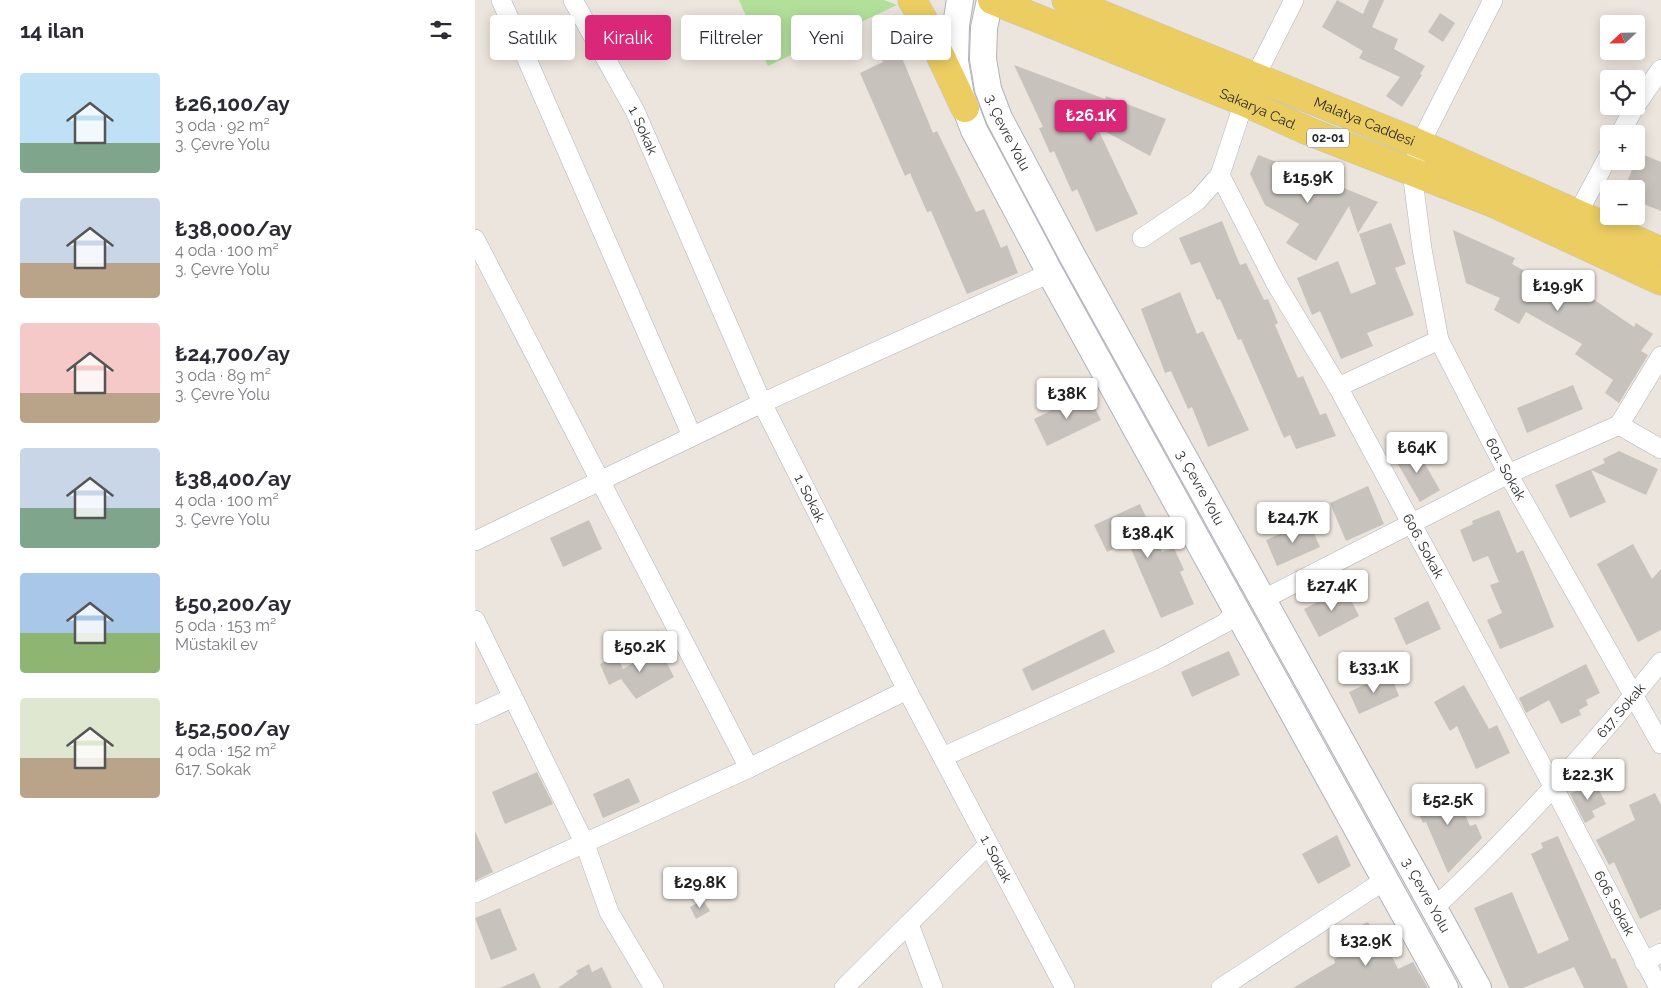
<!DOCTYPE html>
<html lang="tr">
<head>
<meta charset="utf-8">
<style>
	:root { --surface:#fff; --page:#f7f7f7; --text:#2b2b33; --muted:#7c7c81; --accent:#db2777 }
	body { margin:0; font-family:Raleway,sans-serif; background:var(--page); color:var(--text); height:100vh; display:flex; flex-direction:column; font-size:19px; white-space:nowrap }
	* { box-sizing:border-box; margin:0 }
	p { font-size:16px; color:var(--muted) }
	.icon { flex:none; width:28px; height:28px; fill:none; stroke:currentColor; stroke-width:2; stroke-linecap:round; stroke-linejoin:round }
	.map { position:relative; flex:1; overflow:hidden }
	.panel { display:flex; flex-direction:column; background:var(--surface); width:475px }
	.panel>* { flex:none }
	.top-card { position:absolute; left:15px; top:15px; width:475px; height:45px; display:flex; gap:10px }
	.needle { width:32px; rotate:248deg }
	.buttons { position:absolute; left:1125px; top:15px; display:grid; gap:10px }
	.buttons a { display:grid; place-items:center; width:45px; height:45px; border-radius:5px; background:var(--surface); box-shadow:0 2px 12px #0003; font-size:25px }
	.price { position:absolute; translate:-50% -42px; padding:0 11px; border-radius:5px; background:#fff; color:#222; font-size:16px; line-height:32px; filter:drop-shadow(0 1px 2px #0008) }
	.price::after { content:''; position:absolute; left:50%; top:30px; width:15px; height:11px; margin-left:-8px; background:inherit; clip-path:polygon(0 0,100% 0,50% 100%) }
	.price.selected { background:var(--accent); color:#fff }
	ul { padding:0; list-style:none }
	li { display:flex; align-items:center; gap:15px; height:125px; padding:0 20px }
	li span { display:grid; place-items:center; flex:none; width:140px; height:100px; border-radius:5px; color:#555 }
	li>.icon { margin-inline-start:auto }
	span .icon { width:60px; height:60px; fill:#fffc; stroke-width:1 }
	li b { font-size:21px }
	h2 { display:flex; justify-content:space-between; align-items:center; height:60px; padding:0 20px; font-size:21px }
	.chip { padding:0 18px; border-radius:5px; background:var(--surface); box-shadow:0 2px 12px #0003; font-size:18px; line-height:45px }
	.chip.selected { background:var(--accent); color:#fff }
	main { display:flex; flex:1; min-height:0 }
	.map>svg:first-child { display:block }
	.green { fill:#b2e09b }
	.building { fill:#c7c2bc }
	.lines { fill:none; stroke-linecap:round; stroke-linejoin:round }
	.minor-casing { stroke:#b0b3bd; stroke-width:20 }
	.secondary-casing { stroke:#b0b3bd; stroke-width:28 }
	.primary-casing { stroke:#c3c3c3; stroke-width:29 }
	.minor { stroke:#fff; stroke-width:19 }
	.secondary { stroke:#fff; stroke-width:26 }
	.primary { stroke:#ebcd62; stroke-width:28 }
	.labels { text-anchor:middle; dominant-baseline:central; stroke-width:4; stroke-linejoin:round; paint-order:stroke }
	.shield { fill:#fff; stroke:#6a6a6a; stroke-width:1 }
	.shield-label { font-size:12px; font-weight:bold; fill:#2a2a2a }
	.street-label { font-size:14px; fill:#2a2a2a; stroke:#fff }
</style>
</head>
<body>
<main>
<section class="panel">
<h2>14 ilan<svg class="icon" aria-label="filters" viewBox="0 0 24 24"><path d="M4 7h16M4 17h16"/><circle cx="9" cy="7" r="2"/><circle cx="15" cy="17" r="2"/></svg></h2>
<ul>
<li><span style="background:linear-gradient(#bfe0f5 70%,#7fa58c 0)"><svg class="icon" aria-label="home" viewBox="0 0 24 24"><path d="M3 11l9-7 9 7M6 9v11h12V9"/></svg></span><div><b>₺26,100/ay</b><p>3 oda · 92 m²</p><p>3. Çevre Yolu</p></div></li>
<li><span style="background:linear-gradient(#c9d6e8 65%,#b9a48a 0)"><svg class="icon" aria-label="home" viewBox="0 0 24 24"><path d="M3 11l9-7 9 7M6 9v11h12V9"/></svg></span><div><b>₺38,000/ay</b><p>4 oda · 100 m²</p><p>3. Çevre Yolu</p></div></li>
<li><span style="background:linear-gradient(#f6c9c9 70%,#b9a48a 0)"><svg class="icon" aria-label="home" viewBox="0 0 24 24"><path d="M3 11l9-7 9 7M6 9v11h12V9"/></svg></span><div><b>₺24,700/ay</b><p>3 oda · 89 m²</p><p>3. Çevre Yolu</p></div></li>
<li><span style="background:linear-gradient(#c9d6e8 60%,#7fa58c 0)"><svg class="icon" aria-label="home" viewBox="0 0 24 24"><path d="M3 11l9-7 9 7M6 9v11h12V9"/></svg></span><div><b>₺38,400/ay</b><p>4 oda · 100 m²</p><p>3. Çevre Yolu</p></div></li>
<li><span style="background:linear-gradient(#a9c7e8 60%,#8fb573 0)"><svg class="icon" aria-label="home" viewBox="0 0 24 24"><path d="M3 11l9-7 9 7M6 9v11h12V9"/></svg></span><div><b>₺50,200/ay</b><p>5 oda · 153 m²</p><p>Müstakil ev</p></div></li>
<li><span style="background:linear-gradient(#dfe7d0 60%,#b9a48a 0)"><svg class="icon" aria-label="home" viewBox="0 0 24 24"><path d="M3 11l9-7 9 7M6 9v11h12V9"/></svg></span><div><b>₺52,500/ay</b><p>4 oda · 152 m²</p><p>617. Sokak</p></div></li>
</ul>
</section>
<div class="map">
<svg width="1186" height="988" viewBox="0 0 1186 988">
	<rect width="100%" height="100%" fill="#ece5dd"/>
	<path class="green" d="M264 0H409L422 5 293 66Z"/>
	<g class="building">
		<path d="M862 0 888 14 894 0H909L897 27 923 39 919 49 950 66 945 74 947 75 927 107 911 96 925 77 884 58 888 51 847 27Z"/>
		<path d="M965 13 980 23 968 42 953 32Z"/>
		<path d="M420 41 458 133 462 131 501 212 509 209 526 248 532 245 543 273 492 294 456 211 452 212 435 173 430 176 385 73 408 62 402 50Z"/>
		<path d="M539 65 630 99 631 96 691 119 675 156 622 127 663 214 621 232 602 189 597 192 579 151 575 153 564 128 568 127Z"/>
		<path d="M1164 153 1186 162V211L1161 201V189H1149Z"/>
		<path d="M783 155 854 182 903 202 883 233 874 206 841 261 811 243 824 224 790 205 775 174Z"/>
		<path d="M747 221 765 265 771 263 789 300 793 299 803 323 800 325 823 378 828 376 845 415 851 413 861 436 821 449 815 435 809 438 766 339 763 340 745 299 742 300 725 262 716 265 704 238Z"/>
		<path d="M916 223 931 264 920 268 939 315 892 333 898 346 866 359 845 311 837 315 822 278 863 261 876 294 901 284 884 234Z"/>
		<path d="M978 230 1040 258 1037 264 1070 282 1075 275 1114 299 1115 297 1159 327 1161 323 1178 334 1166 351 1173 355 1144 403 1130 393 1138 380 1100 354 1107 344 1051 312 1044 324 1019 310 1025 298 991 283Z"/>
		<path d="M705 292 722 334 728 331 774 430 733 447 717 407 713 409 696 371 690 373 666 309Z"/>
		<path d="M1098 385 1108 409 1052 433 1042 408Z"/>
		<path d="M612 393 626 420 572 446 559 419Z"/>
		<path d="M940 447 965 490 945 502 920 459Z"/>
		<path d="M1144 451 1183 469 1171 495 1116 470 1131 502 1095 518 1080 485 1130 463 1128 459Z"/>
		<path d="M893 486 909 524 871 541 855 503Z"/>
		<path d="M665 504 687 552 699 548 709 570 705 572 719 604 686 618 653 542 632 552 619 525Z"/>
		<path d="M1024 510 1042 553 1048 550 1079 627 1025 649 1012 620 1027 613 1015 585 1024 582 1013 556 998 562 985 530 998 524 997 521Z"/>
		<path d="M114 520 127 549 88 567 75 538Z"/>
		<path d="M834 522 845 547 802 566 791 540Z"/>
		<path d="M1158 544 1177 579 1186 569V630L1163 642 1122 564Z"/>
		<path d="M870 588 884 616 844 637 829 609Z"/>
		<path d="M953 601 966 629 931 645 919 618Z"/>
		<path d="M629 629 640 652 557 691 547 669Z"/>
		<path d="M184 647 199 677 161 699 146 679 134 685 125 664 142 656 148 669Z"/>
		<path d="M754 651 765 675 717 697 706 672Z"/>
		<path d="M1111 664 1125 693 1111 700 1113 705 1104 710 1106 715 1086 724 1074 700 1051 713 1044 698Z"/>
		<path d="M915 673 924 696 884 714 874 692Z"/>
		<path d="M989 685 1014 729 1022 725 1035 753 1001 769 982 726 975 731 959 702Z"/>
		<path d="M62 772 78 804 30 824 17 792Z"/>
		<path d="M154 778 165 802 128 818 118 794Z"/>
		<path d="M1120 782 1131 804 1117 811 1120 817 1110 823 1095 794Z"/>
		<path d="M977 785 995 826 1001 824 1007 838 973 873 951 822 948 823 938 802Z"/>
		<path d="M1180 793 1186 805V909L1165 919 1139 862 1134 865 1121 840 1160 820 1154 805Z"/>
		<path d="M0 831 18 872 0 881Z"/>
		<path d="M862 835 876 866 843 884 827 854Z"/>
		<path d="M1083 836 1137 959 1140 958 1153 988H1109L1099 967 1048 988H1034L999 908 1037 892 1063 954 1094 940 1056 854 1068 848 1066 843Z"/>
		<path d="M228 900 235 911 221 919 215 907Z"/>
		<path d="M25 908 42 950 16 960 0 918Z"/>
		<path d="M893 922 900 936 906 934 923 969 938 962 953 988H818L860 963 859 959 881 950 872 932Z"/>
		<path d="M114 964 117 972 127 967 137 988H83L103 974 101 971Z"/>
		<path d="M59 973 66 988H25Z"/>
	</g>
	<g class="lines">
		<g class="minor-casing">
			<g id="minor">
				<path d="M26 0 217 436"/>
				<path id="s1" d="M98 0 160 111 287 403 432 690 590 988"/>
				<path id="s2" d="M1018 0 945 144 937 172 947 249 964 340 1033 474 1186 744"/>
				<path d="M780 77 819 0"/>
				<path id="s3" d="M769 102 745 175 800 282 863 387 1079 788 1184 988"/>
				<path d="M1161 105 1186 69"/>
				<path d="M1145 134 1160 106"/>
				<path d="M1103 213 1134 155"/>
				<path d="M667 238 722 201 745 175"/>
				<path d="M0 239 274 768"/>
				<path d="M863 387 964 340"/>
				<path d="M1144 425 1186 449"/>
				<path d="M0 541 287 403 575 273"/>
				<path d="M787 600 1033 474 1144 425 1186 356"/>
				<path d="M0 620 110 844 134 912 179 988"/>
				<path d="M0 715 37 698"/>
				<path d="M468 757 685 658 750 623 762 611"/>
				<path d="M0 893 274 768 432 690"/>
				<path id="s4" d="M959 908C1041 832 1115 749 1186 662"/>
				<path d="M434 924 458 988"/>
				<path d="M1169 962 1186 953"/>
				<path d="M369 988 513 845"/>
				<path d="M746 988 910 880"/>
			</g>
		</g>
		<g class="secondary-casing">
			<g id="secondary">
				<path d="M485 0 481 25 480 61 486 96 499 130 575 273 970 988"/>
				<path id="s5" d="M515 0 509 28 508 59 513 89 524 118 599 259 1003 988"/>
			</g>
		</g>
		<g class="primary-casing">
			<g id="primary">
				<path d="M437 0 448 19 490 108"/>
				<path id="s6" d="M517 0 769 102 833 131 1020 204 1186 281"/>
				<path id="s7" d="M591 0 945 144 1186 251"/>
			</g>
		</g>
		<use href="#minor" class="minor"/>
		<use href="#secondary" class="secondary"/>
		<use href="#primary" class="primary"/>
	</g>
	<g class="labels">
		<rect class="shield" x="832" y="128.5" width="42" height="19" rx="4"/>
		<g class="shield-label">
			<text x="853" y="138">02-01</text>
		</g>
		<g class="street-label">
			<text stroke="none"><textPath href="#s6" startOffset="288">Sakarya Cad.</textPath></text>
			<text stroke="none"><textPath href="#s7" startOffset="322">Malatya Caddesi</textPath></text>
			<text stroke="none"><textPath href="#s1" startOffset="148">1. Sokak</textPath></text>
			<text stroke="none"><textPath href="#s5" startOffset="138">3. Çevre Yolu</textPath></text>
			<text stroke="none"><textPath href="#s2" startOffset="506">601. Sokak</textPath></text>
			<text stroke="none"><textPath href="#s5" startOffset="542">3. Çevre Yolu</textPath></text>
			<text stroke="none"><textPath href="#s1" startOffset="552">1. Sokak</textPath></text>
			<text stroke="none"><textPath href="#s3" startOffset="500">606. Sokak</textPath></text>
			<text stroke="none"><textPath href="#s4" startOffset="272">617. Sokak</textPath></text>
			<text stroke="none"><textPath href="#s1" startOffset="958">1. Sokak</textPath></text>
			<text stroke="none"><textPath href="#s5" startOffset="1008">3. Çevre Yolu</textPath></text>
			<text stroke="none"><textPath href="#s3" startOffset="905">606. Sokak</textPath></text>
		</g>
	</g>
</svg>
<div class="buttons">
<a><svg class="needle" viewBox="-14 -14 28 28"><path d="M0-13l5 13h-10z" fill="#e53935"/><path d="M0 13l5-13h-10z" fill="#7c7c81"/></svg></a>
<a><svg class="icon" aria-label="locate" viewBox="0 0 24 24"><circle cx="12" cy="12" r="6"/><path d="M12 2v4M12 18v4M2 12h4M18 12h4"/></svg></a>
<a>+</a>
<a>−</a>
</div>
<b class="price selected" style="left:616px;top:142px">₺26.1K</b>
<b class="price" style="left:833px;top:204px">₺15.9K</b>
<b class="price" style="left:1083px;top:312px">₺19.9K</b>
<b class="price" style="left:592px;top:420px">₺38K</b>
<b class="price" style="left:942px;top:474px">₺64K</b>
<b class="price" style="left:818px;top:544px">₺24.7K</b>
<b class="price" style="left:673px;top:559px">₺38.4K</b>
<b class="price" style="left:857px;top:612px">₺27.4K</b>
<b class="price" style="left:165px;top:673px">₺50.2K</b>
<b class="price" style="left:899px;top:694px">₺33.1K</b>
<b class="price" style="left:1113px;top:801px">₺22.3K</b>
<b class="price" style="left:973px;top:826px">₺52.5K</b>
<b class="price" style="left:225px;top:909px">₺29.8K</b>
<b class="price" style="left:891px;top:967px">₺32.9K</b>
<div class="top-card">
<a class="chip">Satılık</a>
<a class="chip selected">Kiralık</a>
<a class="chip">Filtreler</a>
<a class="chip">Yeni</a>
<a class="chip">Daire</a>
</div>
</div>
</main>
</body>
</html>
